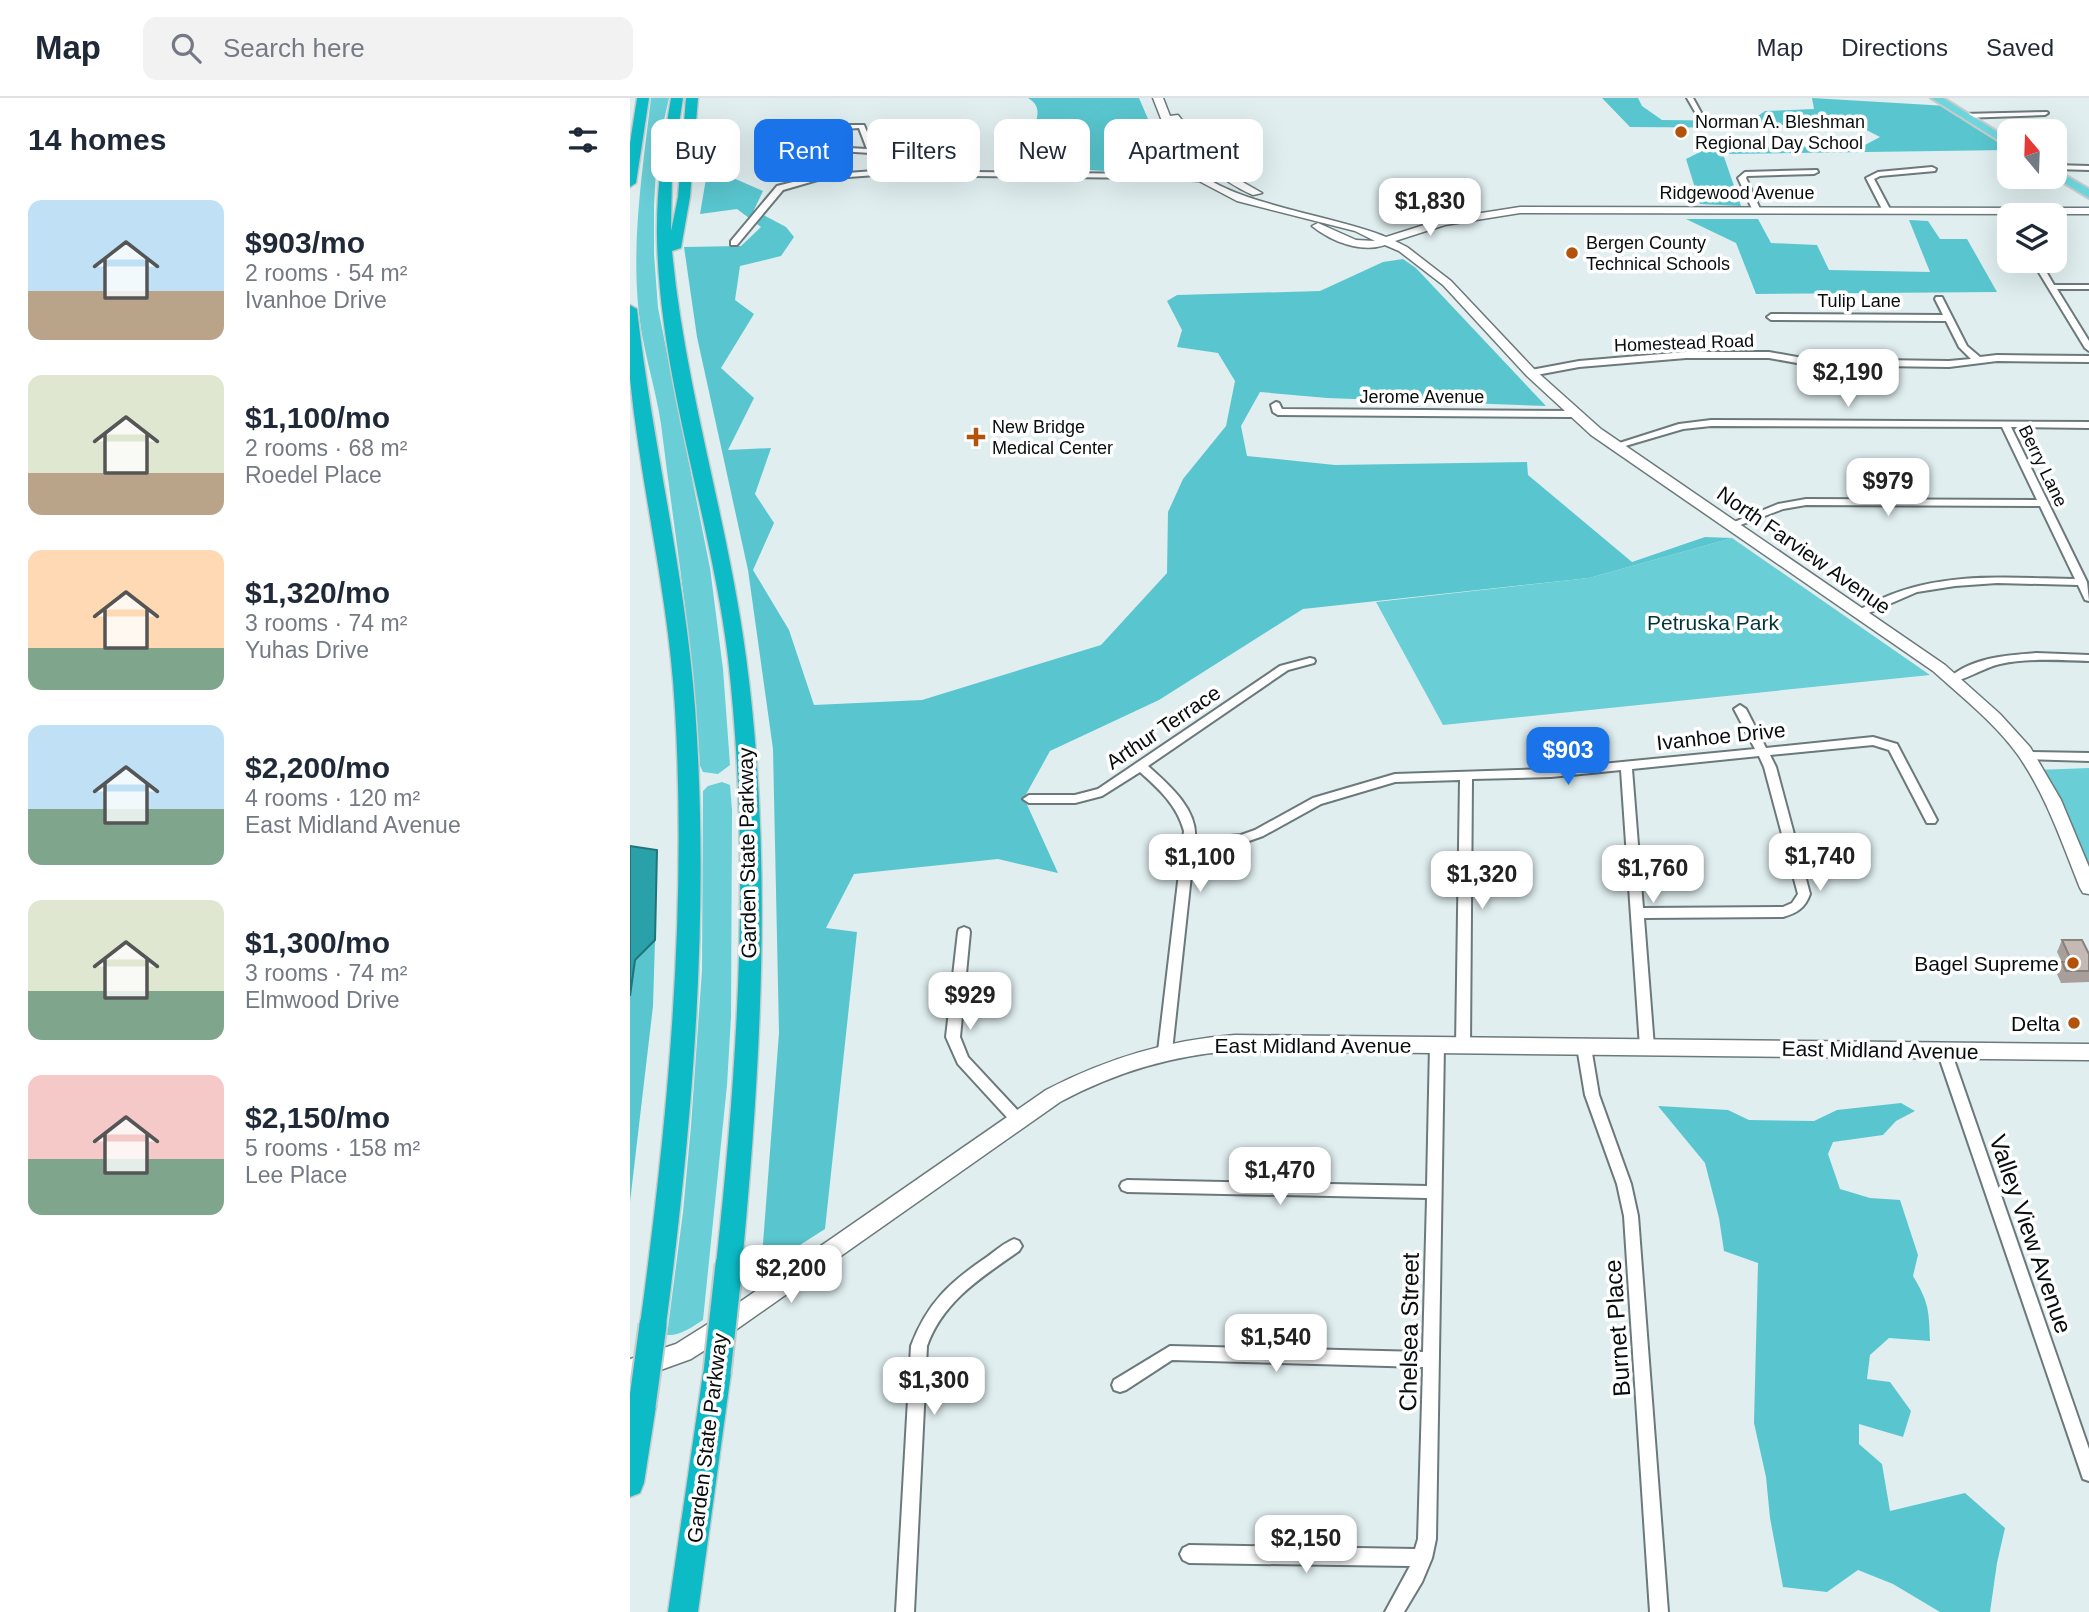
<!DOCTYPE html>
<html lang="en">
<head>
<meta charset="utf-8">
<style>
	:root { --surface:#fff; --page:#f2f2f3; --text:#1f2937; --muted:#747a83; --line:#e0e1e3; --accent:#1a73e8 }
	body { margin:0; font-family:Arial,sans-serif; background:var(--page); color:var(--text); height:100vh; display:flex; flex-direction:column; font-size:26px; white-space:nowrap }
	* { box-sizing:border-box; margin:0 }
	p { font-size:23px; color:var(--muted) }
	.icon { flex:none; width:38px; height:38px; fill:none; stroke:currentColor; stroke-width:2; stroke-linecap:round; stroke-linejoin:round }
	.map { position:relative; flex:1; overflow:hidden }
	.sheet { display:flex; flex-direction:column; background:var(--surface); width:630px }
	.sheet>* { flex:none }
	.banner { position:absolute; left:21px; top:21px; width:665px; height:63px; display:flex; gap:14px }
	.needle { width:46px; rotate:341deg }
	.fabs { position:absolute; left:1367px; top:21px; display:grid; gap:14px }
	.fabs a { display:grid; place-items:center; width:70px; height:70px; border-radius:14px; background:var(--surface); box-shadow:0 7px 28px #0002; font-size:35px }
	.price { position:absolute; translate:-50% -60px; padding:0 16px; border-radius:14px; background:#fff; color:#222; font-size:23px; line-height:46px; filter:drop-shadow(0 2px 4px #0008) }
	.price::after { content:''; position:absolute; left:50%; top:42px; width:21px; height:16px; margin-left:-10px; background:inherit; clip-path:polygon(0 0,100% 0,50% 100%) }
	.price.active { background:var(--accent); color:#fff }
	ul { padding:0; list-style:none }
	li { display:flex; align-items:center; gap:21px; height:175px; padding:0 28px }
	li span { display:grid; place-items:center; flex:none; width:196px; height:140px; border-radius:14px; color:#555 }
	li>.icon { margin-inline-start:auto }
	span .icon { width:84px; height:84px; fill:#fffc; stroke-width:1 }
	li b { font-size:30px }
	h2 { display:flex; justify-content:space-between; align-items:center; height:84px; padding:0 28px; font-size:30px }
	.chip { padding:0 24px; border-radius:14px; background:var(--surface); box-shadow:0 7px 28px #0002; font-size:24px; line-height:63px }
	.chip.active { background:var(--accent); color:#fff }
	header { display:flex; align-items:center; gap:42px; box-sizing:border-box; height:98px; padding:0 35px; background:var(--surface); border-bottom:2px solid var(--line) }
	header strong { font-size:33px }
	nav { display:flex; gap:38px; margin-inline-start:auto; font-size:24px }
	.search { width:490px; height:63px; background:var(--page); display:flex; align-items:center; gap:18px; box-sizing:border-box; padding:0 24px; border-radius:14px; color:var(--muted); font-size:26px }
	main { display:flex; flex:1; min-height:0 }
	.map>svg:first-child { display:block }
	.green { fill:#6aced6 }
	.forest { fill:#59c6cf }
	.water { fill:#2aa0a9; stroke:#20747a; stroke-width:2 }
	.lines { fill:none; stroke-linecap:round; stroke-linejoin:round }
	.street-casing { stroke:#6c797a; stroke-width:4 }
	.secondary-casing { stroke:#6c797a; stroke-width:3 }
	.primary-casing { stroke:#c9caca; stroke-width:4 }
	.highway-casing { stroke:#c9caca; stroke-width:3 }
	.street { fill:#fff; fill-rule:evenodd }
	.secondary { fill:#fff; fill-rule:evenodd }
	.primary { fill:#6dd6dd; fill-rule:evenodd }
	.highway { fill:#0cbbc6; fill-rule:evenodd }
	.highway-bridge-casing { stroke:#c9caca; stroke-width:31; stroke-linecap:butt }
	.highway-bridge { stroke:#0cbbc6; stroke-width:27 }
	.wall { fill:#a99f9a }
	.building { fill:#c4b9b3; stroke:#89827d; stroke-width:2 }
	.poi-dot { fill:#b2520b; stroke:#fff; stroke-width:2.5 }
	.labels { text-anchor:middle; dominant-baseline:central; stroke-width:7; stroke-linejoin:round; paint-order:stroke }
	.far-poi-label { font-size:18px; fill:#080d0d; stroke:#fff; text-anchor:start }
	.far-street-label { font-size:18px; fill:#080d0d; stroke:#fff }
	.street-label { font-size:21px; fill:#080d0d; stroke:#fff }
	.park-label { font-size:21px; fill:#003438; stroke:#fff }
	.poi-label { font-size:21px; fill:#080d0d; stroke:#fff; text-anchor:end }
	.near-street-label { font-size:24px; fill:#080d0d; stroke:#fff }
</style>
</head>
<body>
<header>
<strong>Map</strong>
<div class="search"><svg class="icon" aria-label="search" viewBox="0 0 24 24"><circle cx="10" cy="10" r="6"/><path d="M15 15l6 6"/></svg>Search here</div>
<nav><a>Map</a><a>Directions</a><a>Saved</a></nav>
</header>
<main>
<section class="sheet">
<h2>14 homes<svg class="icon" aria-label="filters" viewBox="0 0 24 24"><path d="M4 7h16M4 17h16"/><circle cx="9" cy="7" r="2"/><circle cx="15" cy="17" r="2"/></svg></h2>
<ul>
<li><span style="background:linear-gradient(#bfe0f5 65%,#b9a48a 0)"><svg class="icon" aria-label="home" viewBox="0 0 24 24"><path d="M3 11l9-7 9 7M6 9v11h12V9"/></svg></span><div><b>$903/mo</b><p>2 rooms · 54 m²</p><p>Ivanhoe Drive</p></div></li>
<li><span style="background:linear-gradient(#dfe7d0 70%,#b9a48a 0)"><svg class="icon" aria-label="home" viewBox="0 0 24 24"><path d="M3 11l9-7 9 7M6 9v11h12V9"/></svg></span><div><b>$1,100/mo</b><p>2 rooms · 68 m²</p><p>Roedel Place</p></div></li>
<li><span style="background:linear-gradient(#ffd9b3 70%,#7fa58c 0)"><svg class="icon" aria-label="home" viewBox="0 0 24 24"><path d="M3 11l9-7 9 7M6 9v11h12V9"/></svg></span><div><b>$1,320/mo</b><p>3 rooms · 74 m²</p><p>Yuhas Drive</p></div></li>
<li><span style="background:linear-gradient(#bfe0f5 60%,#7fa58c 0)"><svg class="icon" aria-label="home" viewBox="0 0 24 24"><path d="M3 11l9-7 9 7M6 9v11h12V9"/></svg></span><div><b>$2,200/mo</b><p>4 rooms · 120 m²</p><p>East Midland Avenue</p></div></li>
<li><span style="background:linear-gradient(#dfe7d0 65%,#7fa58c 0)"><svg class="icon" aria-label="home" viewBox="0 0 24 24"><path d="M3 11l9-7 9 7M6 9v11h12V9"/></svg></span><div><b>$1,300/mo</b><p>3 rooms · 74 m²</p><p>Elmwood Drive</p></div></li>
<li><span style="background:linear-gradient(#f6c9c9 60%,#7fa58c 0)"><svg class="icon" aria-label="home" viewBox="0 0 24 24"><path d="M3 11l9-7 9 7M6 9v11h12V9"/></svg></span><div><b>$2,150/mo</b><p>5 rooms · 158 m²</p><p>Lee Place</p></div></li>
</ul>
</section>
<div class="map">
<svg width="1459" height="1514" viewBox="0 0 1459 1514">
	<rect width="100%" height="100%" fill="#e0eef0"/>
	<g class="green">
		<path d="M21 0H39L27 53 24 107V156L28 210 80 470 93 571 100 667 88 676 73 674 70 668C64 553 45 440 31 326 25 286 11 247 8 206 2 137 13 69 21 0Z"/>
		<path d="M1102 440 1300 577 813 627 746 504 959 480Z"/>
		<path d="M1459 670V790L1406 672Z"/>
		<path d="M92 684 100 687 102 712 101 919 97 987 73 1222C62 1229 50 1238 37 1237L53 1114 61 1028 72 872 73 693 78 688Z"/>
	</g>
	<g class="forest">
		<path d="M398 0H509L533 56C512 76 476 74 448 71L453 43 451 36 431 31 405 29C408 16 411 8 398 0Z"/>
		<path d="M972 0H1008L1012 8 1032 22 1121 23 1135 13 1184 11 1182 0 1317 8 1379 47V52L1093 56 1111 108 1070 106 1056 61 1078 50 1233 48 1250 39 1217 22 1193 18 1139 30 1000 29Z"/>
		<path d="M78 69 133 93 124 112 156 129 164 139 151 158 110 168 105 202 124 216 91 270 124 300 98 352 141 350 125 396 144 425 123 472 159 532 184 607 292 602 471 547 537 475 538 414 553 381 596 328 605 283 588 255 547 249 552 232 537 203 547 197 690 193 753 164 773 161 786 170 916 308 697 300 630 294 611 328 617 358 705 367 897 364 898 377 1002 464 1075 439 1102 440 959 480 673 511 529 602 420 653 394 700 428 775 368 761 224 776 196 830 227 834 195 1131 131 1172 149 935 143 651 118 472 67 239 54 149 111 148 131 129 107 111 70 116Z"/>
		<path d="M1056 121H1128L1141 145 1187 147 1199 172 1300 174 1279 122 1298 123 1310 141H1337L1367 194 1126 196 1106 145Z"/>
		<path d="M25 842 23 908 0 1104V898L5 862Z"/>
		<path d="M1271 1005 1285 1013 1266 1023 1253 1037 1203 1044 1198 1056 1210 1091 1240 1100 1270 1102 1288 1157 1283 1178C1299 1205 1299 1212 1300 1243L1259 1240 1240 1257 1237 1281 1260 1284 1281 1313 1273 1339 1229 1326V1346L1252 1366 1260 1413 1335 1395 1375 1430 1367 1465 1360 1514H1310L1263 1486 1228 1472 1197 1494 1153 1489 1140 1420 1136 1379 1124 1325 1128 1165 1094 1153 1089 1120 1075 1065 1028 1008 1098 1012 1119 1022 1184 1023 1207 1012Z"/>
	</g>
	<path class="water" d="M0 748 27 752 25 842 5 862 0 898Z"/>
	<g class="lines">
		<g class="street-casing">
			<g id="street">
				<path d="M1057 0H1063L1073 18 1072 19H1068Z"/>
				<path d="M1417 14 1418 15 1415 17 1333 20 1330 18 1333 16Z"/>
				<path d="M234 27 243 48 277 46 285 51 257 63 251 73 520 76 561 71 565 73 561 75 520 80 246 77 191 81 153 92 107 147H101V143L147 88 191 77 244 73 250 63 240 55 210 53 201 61 176 60 172 58 175 52 201 49 237 51 229 30 214 31 210 29 214 27ZM276 51 255 59 245 52 275 50ZM202 53 199 57 181 56Z"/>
				<path d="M1424 67 1459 68V72L1424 71Z"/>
				<path d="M1302 69 1306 71 1305 73 1250 78 1244 81 1261 113 1257 115 1253 113 1236 80 1248 74Z"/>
				<path d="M1187 72 1188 74 1184 76 1117 78 1116 80 1131 113 1127 115 1123 113 1108 80 1115 74Z"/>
				<path d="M1402 163H1410L1424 187H1459V191H1427L1459 243V253L1455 250Z"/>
				<path d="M1306 199H1312L1337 248 1350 259 1367 257 1459 258V264L1367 263 1319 269 1178 267 1139 260H1056L949 269 901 278 897 275 901 272 949 263 1056 254H1139L1178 261 1319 263 1341 261 1329 249 1316 223 1141 222 1137 219 1141 216 1313 217 1305 201Z"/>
				<path d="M646 304 649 305 652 311 944 313 949 316 944 319 648 317 643 314 641 307Z"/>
				<path d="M1081 322 1459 324V330L1381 329 1457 484 1459 503 1455 502 1448 487 1367 485 1325 488 1287 494 1234 517 1230 518 1225 515C1232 509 1244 505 1253 500 1314 473 1380 480 1445 481L1410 408 1176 407 1153 411 1105 429H1099L1097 427 1148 406 1176 401 1407 402 1372 329 1081 328 1053 331 985 351 980 348 1049 326Z"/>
				<path d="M1406 555 1459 557V563C1429 562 1399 560 1370 566 1355 569 1328 586 1318 584L1317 582C1339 560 1376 557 1406 555Z"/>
				<path d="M680 560 684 561 685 563 684 565 658 572 518 668C538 686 568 711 565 741L611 737 625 732 683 700 765 676 921 671 1125 651 1104 611 1110 607 1116 611 1136 650 1243 639 1267 646 1307 722 1305 725H1297L1259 652 1243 647 1140 657 1146 669 1180 796C1175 810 1167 815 1153 819L1014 820 1024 949 1022 953 1017 954 1012 953 1010 949 991 672 921 679 842 681 840 948 838 952 833 953 828 952 826 948 830 682 765 684 691 706 633 738 616 744 564 750 542 953 540 957 535 958 530 957 528 953 554 733C547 707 529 691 510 674L472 698 445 705H399L393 701 399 697H445L468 691 650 568ZM1129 658 1134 669 1168 796 1162 805 1153 809 1013 810 1002 671Z"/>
				<path d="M1397 654 1459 655V663L1393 661 1391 658Z"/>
				<path d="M334 829 339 831 340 834 330 939 338 959 393 1018 395 1022 393 1026 388 1028 383 1026 328 966 316 939 328 834 329 831Z"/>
				<path d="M807 942 812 943 814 947 806 1441 802 1460 792 1484 774 1514H755L780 1468 559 1465 553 1462 550 1456 553 1450 559 1447 785 1451 788 1441 793 1269 542 1262 496 1292 490 1294 484 1292 482 1287 484 1282 540 1248 793 1254 797 1100 497 1094 492 1092 490 1088 492 1084 497 1082 797 1088 800 947 802 943Z"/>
				<path d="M954 944 959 945 961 949 969 997 1001 1086 1008 1118 1038 1514H1020L994 1118 987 1086 955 997 947 949 949 945Z"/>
				<path d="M1314 948 1319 949 1321 953 1459 1351V1383L1453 1381 1451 1375 1307 953 1309 949Z"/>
				<path d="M384 1141 389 1143 392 1148 389 1153C352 1179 313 1203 297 1248L284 1514H266L281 1248C297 1205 320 1184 357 1159 365 1153 374 1145 384 1141Z"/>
			</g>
		</g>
		<g class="secondary-casing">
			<g id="secondary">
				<path d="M523 0H533L540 18 548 17 582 62 602 78 632 95 623 97C586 81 566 57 543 24 549 39 553 55 563 68 593 105 708 118 756 139L813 121 890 109 1459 110V116L890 115 815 127 765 143 777 149 821 183 905 272 971 331 1315 567 1370 616 1400 649 1431 702 1459 769V796L1453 795 1450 790C1432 745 1416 697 1388 657 1365 625 1333 600 1303 573L961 337 897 278 813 187 769 153 755 147C731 155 702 144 682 128L688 125 726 142 745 143 725 133 607 103 569 83 516 80V76L520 75 559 76 545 55 538 66 500 77V73L530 62 541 46Z"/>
				<path d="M605 937 1459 946V962L605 953C542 957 486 974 430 1004L97 1238 61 1261 0 1283V1261L46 1246 81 1224 416 992C476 961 537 942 605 937Z"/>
			</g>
		</g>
		<g class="primary-casing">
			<g id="primary">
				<path d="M1301 0H1313L1379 41V49Z"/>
				<path d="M1424 71 1459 91V100L1424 79Z"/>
			</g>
		</g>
		<g class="highway-casing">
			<g id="highway">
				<path d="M7 0H19L6 85 0 89V45Z"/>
				<path d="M41 0H53L42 71 41 133 48 99 56 0H68L60 99 51 150 42 153C55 291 98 423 116 559 143 761 131 965 112 1167L108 1175 99 1178 90 1175 86 1167C108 966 121 762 98 560 81 419 30 283 27 141 26 93 33 47 41 0Z"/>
				<path d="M0 207 7 211C22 344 55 475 65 609 80 816 63 1022 36 1227L32 1236 23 1239 14 1236 10 1227C38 1023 57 817 45 611 39 499 11 391 0 281 0 256 0 231 0 207Z"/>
				<path d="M87 1262 97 1266 101 1275 68 1514H38L73 1275 77 1266Z"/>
				<path d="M12 1295 22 1299 26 1308 14 1385 10 1395 0 1399V1304L2 1299Z"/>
			</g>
		</g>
		<use href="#street" class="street"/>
		<use href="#secondary" class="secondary"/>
		<use href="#primary" class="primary"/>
		<use href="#highway" class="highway"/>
		<g class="highway-bridge-casing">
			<g id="highway-bridge">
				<path d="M87 1275 99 1167"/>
				<path d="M12 1308 23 1227"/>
			</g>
		</g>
		<use href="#highway-bridge" class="highway-bridge"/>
	</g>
	<path class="wall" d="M1432 842 1459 856V884L1431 885 1427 876 1432 864 1427 854Z"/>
	<path class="building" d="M1432 842H1452L1459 856V873H1436L1432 864H1442Z"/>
	<g class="poi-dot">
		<circle cx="1051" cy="34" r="7"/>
		<circle cx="942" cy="155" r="7"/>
		<path d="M342.5 328.5h7v7h7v7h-7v7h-7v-7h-7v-7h7z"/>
		<circle cx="1443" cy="865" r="7"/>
		<circle cx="1444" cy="925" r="7"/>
	</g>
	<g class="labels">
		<g class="far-poi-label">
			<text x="1065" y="24">Norman A. Bleshman<tspan x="1065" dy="21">Regional Day School</tspan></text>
			<text x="956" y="145">Bergen County<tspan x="956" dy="21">Technical Schools</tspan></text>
			<text x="362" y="329">New Bridge<tspan x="362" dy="21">Medical Center</tspan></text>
		</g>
		<g class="far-street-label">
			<text x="1107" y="95">Ridgewood Avenue</text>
			<text x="1229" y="203">Tulip Lane</text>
			<text transform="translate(1054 245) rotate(-2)">Homestead Road</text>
			<text x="792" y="299">Jerome Avenue</text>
			<text transform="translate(1413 368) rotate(64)">Berry Lane</text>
		</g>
		<g class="street-label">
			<text transform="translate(1174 452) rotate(35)">North Farview Avenue</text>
			<text transform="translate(533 629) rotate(-34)">Arthur Terrace</text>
			<text transform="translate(1091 638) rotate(-6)">Ivanhoe Drive</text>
			<text transform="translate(117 755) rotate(-91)">Garden State Parkway</text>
			<text x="683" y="947">East Midland Avenue</text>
			<text transform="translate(1250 952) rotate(1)">East Midland Avenue</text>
			<text transform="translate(77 1340) rotate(-83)">Garden State Parkway</text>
		</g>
		<g class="park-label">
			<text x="1083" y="524">Petruska Park</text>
		</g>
		<g class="poi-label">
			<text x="1429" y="865">Bagel Supreme</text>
			<text x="1430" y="925">Delta</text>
		</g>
		<g class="near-street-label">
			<text transform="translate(1401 1136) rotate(71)">Valley View Avenue</text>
			<text transform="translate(987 1230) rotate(-94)">Burnet Place</text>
			<text transform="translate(779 1234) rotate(-89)">Chelsea Street</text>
		</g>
	</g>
</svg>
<div class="fabs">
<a><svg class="needle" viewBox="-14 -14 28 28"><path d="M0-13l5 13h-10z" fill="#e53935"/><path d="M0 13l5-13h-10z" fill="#747a83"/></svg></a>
<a><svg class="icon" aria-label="layers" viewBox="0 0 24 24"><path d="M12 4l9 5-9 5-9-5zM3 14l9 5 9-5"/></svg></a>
</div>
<b class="price" style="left:800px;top:140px">$1,830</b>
<b class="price" style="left:1218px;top:311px">$2,190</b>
<b class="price" style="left:1258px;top:420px">$979</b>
<b class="price active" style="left:938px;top:689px">$903</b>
<b class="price" style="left:1190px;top:795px">$1,740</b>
<b class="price" style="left:570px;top:796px">$1,100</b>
<b class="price" style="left:1023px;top:807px">$1,760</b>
<b class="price" style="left:852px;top:813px">$1,320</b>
<b class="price" style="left:340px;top:934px">$929</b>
<b class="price" style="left:650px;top:1109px">$1,470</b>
<b class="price" style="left:161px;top:1207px">$2,200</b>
<b class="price" style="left:646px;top:1276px">$1,540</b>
<b class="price" style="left:304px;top:1319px">$1,300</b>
<b class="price" style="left:676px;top:1477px">$2,150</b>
<div class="banner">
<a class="chip">Buy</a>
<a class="chip active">Rent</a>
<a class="chip">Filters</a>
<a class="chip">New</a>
<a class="chip">Apartment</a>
</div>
</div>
</main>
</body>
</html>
